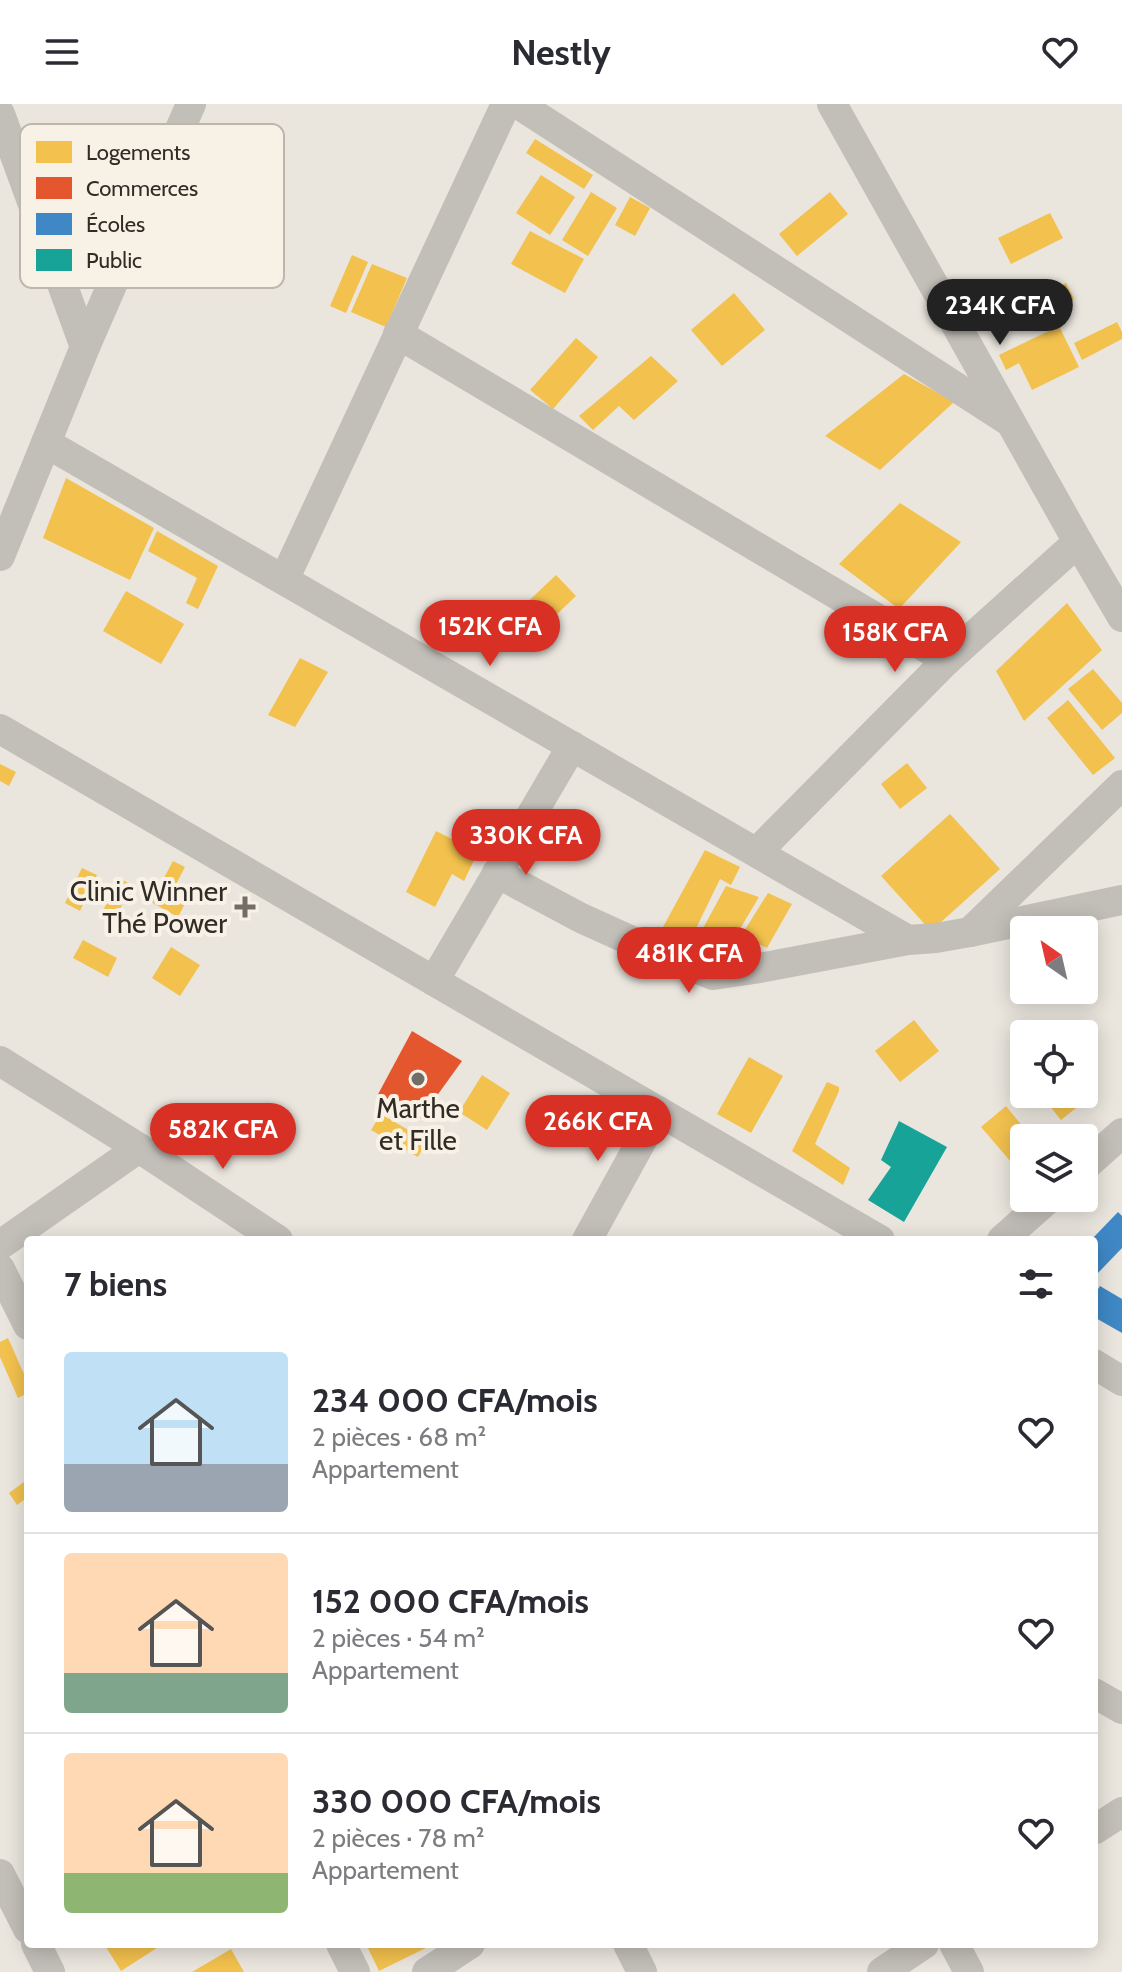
<!DOCTYPE html>
<html lang="fr">
<head>
<meta charset="utf-8">
<style>
	:root { --surface:#fff; --page:#f7f7f7; --text:#2b2b33; --muted:#7c7c81; --line:#e1e1e2; --accent:#d93025 }
	body { margin:0; font-family:Cabin,sans-serif; background:var(--page); color:var(--text); height:100vh; display:flex; flex-direction:column; font-size:30px; white-space:nowrap }
	* { box-sizing:border-box; margin:0 }
	p { font-size:26px; color:var(--muted) }
	.icon { flex:none; width:44px; height:44px; fill:none; stroke:currentColor; stroke-width:2; stroke-linecap:round; stroke-linejoin:round }
	.map { position:relative; flex:1; overflow:hidden }
	.side { position:absolute; left:24px; top:1132px; width:1074px; height:712px; display:flex; flex-direction:column; background:var(--surface); border-radius:8px; box-shadow:0 4px 20px #0003 }
	.side>* { flex:none }
	.needle { width:52px; rotate:326deg }
	.tools { position:absolute; left:1010px; top:812px; display:grid; gap:16px }
	.tools a { display:grid; place-items:center; width:88px; height:88px; border-radius:8px; background:var(--surface); box-shadow:0 4px 20px #0003; font-size:40px }
	.price { position:absolute; translate:-50% -68px; padding:0 18px; border-radius:28px; background:var(--accent); color:#fff; font-size:26px; line-height:52px; filter:drop-shadow(0 2px 4px #0008) }
	.price::after { content:''; position:absolute; left:50%; top:48px; width:24px; height:18px; margin-left:-12px; background:inherit; clip-path:polygon(0 0,100% 0,50% 100%) }
	.price.current { background:#222; color:#fff }
	ul { padding:0; list-style:none }
	li { display:flex; align-items:center; gap:24px; height:200px; padding:0 40px }
	li+li { border-top:2px solid var(--line) }
	li span { display:grid; place-items:center; flex:none; width:224px; height:160px; border-radius:8px; color:#555 }
	li>.icon { margin-inline-start:auto }
	span .icon { width:96px; height:96px; fill:#fffc; stroke-width:1 }
	li b { font-size:34px }
	h2 { display:flex; justify-content:space-between; align-items:center; height:96px; padding:0 40px; font-size:34px }
	header { display:flex; justify-content:space-between; align-items:center; height:104px; padding:0 40px; background:var(--surface); font-size:36px; font-weight:700 }
	.map>svg:first-child { display:block }
	.homes { fill:#f2c14e }
	.shops { fill:#e4572e }
	.schools { fill:#3f88c5 }
	.public { fill:#17a398 }
	.lines { fill:none; stroke-linecap:round; stroke-linejoin:round }
	.minor { stroke:#c2beb8; stroke-width:30 }
	.poi-dot { fill:#726d67; stroke:#f7f1e6; stroke-width:3 }
	.labels { text-anchor:middle; dominant-baseline:central; stroke-width:8; stroke-linejoin:round; paint-order:stroke }
	.poi-label { font-size:28px; fill:#322c27; stroke:#f7f1e6; text-anchor:end }
	.key { fill:#f7f1e6; stroke:#bcb6ad; stroke-width:2 }
	.key-label { font-size:22px; fill:#322c27 }
</style>
</head>
<body>
<header><svg class="icon" aria-label="menu" viewBox="0 0 24 24"><path d="M4 6h16M4 12h16M4 18h16"/></svg>Nestly<svg class="icon" aria-label="heart" viewBox="0 0 24 24"><path d="M12 20l-8-8c-3-5 5-10 8-4 3-6 11-1 8 4z"/></svg></header>
<div class="map">
<svg width="1122" height="1868" viewBox="0 0 1122 1868">
	<rect width="100%" height="100%" fill="#eae6de"/>
	<g class="homes">
		<path d="M535 35 593 71 584 85 526 49Z"/>
		<path d="M541 71 575 93 550 131 516 109Z"/>
		<path d="M591 88 617 104 588 152 562 136Z"/>
		<path d="M830 88 848 110 797 152 779 130Z"/>
		<path d="M630 93 650 104 635 132 615 121Z"/>
		<path d="M1050 109 1063 134 1011 160 998 134Z"/>
		<path d="M530 127 584 155 565 189 511 160Z"/>
		<path d="M352 151 368 158 346 209 330 202Z"/>
		<path d="M372 160 407 174 386 223 351 208Z"/>
		<path d="M1066 179 1074 195 1008 227 1001 211Z"/>
		<path d="M734 189 765 226 722 262 691 226Z"/>
		<path d="M1117 218 1122 228V235L1082 256 1074 239Z"/>
		<path d="M1059 222 1079 263 1032 286 1019 259 1006 266 999 251Z"/>
		<path d="M576 234 598 253 553 305 530 286Z"/>
		<path d="M651 252 678 277 634 316 619 302 593 326 579 312Z"/>
		<path d="M904 270 954 298 880 366 825 332Z"/>
		<path d="M66 374 154 424 130 476 43 434Z"/>
		<path d="M900 399 961 438 899 505 839 460Z"/>
		<path d="M157 427 218 462 198 505 186 499 197 474 148 447Z"/>
		<path d="M556 471 576 492 520 545 500 524Z"/>
		<path d="M126 487 184 520 161 560 103 527Z"/>
		<path d="M1067 499 1102 546 1024 617 996 567Z"/>
		<path d="M300 554 328 568 295 623 268 611Z"/>
		<path d="M1093 565 1122 599V609L1102 626 1068 585Z"/>
		<path d="M1068 596 1115 654 1093 671 1047 614Z"/>
		<path d="M907 659 927 684 900 705 881 680Z"/>
		<path d="M0 660 16 668 9 682 0 677Z"/>
		<path d="M950 710 1000 765 931 827 881 772Z"/>
		<path d="M436 727 478 748 464 777 452 770 435 803 406 788Z"/>
		<path d="M705 746 740 763 731 781 720 775 685 847 657 834Z"/>
		<path d="M173 757 185 763 174 784 189 792 178 813 151 798Z"/>
		<path d="M82 764 97 771 80 807 65 799Z"/>
		<path d="M119 774 132 781 114 817 101 811Z"/>
		<path d="M726 782 759 793 719 860 689 850Z"/>
		<path d="M768 789 792 800 767 844 741 832Z"/>
		<path d="M83 836 117 854 108 873 73 854Z"/>
		<path d="M171 843 200 861 180 892 152 874Z"/>
		<path d="M914 916 939 947 900 978 875 947Z"/>
		<path d="M749 953 783 972 751 1029 717 1010Z"/>
		<path d="M482 971 510 989 487 1026 459 1008Z"/>
		<path d="M827 978 839 983V987L815 1040 850 1064 843 1081 792 1047Z"/>
		<path d="M1040 990H1081L1086 996 1061 1016Z"/>
		<path d="M1006 1002 1032 1034H1024V1059L1017 1065 981 1023Z"/>
		<path d="M381 1010 427 1037 418 1053 371 1026Z"/>
		<path d="M8 1234 28 1279V1289L18 1294 0 1253V1238Z"/>
		<path d="M28 1375V1393L17 1401 9 1389Z"/>
		<path d="M104 1840H163L121 1867Z"/>
		<path d="M366 1840H434L379 1867Z"/>
		<path d="M231 1845 244 1868H192Z"/>
	</g>
	<path class="shops" d="M412 927 462 957 418 1018 376 994Z"/>
	<g class="schools">
		<path d="M1118 1108 1122 1112V1144L1098 1169 1094 1165V1136H1091Z"/>
		<path d="M1100 1182 1122 1195V1229L1094 1213V1192Z"/>
	</g>
	<path class="public" d="M899 1017 947 1043 904 1118 868 1096 891 1063 881 1056Z"/>
	<g class="lines">
		<g class="minor">
			<path d="M518 0 1007 316"/>
			<path d="M832 0 1078 438 1122 513"/>
			<path d="M0 10 85 243"/>
			<path d="M398 230 947 556"/>
			<path d="M46 339 908 836"/>
			<path d="M0 452 85 243 191 0"/>
			<path d="M284 476 506 0"/>
			<path d="M0 625 880 1136"/>
			<path d="M757 748 947 556 1078 438"/>
			<path d="M497 769 581 814 665 852 713 871 754 865 908 836 936 834 970 828 1122 796"/>
			<path d="M970 828 1122 681"/>
			<path d="M434 877 572 642"/>
			<path d="M0 957 139 1044 278 1136"/>
			<path d="M1084 1063 1122 1029"/>
			<path d="M587 1136 658 1007"/>
			<path d="M1002 1136 1049 1094"/>
			<path d="M0 1141 139 1044"/>
			<path d="M0 1165 28 1221"/>
			<path d="M1094 1260 1122 1277"/>
			<path d="M1094 1589 1122 1605"/>
			<path d="M1094 1726 1122 1708"/>
			<path d="M0 1770 28 1825"/>
			<path d="M36 1840 50 1868"/>
			<path d="M341 1840 355 1868"/>
			<path d="M628 1840 642 1868"/>
			<path d="M954 1840 969 1868"/>
			<path d="M427 1868 470 1840"/>
			<path d="M882 1868 924 1840"/>
		</g>
	</g>
	<g class="poi-dot">
		<path d="M241 791h8v8h8v8h-8v8h-8v-8h-8v-8h8z"/>
		<circle cx="418" cy="975" r="8"/>
	</g>
	<g class="labels">
		<g class="poi-label">
			<text x="227" y="787">Clinic Winner<tspan x="227" dy="32">Thé Power</tspan></text>
			<text x="418" y="1004" text-anchor="middle">Marthe<tspan x="418" dy="32">et Fille</tspan></text>
		</g>
	</g>
	<rect x="20" y="20" width="264" height="164" rx="12" class="key"/>
	<rect x="36" y="37" width="36" height="22" fill="#f2c14e"/>
	<rect x="36" y="73" width="36" height="22" fill="#e4572e"/>
	<rect x="36" y="109" width="36" height="22" fill="#3f88c5"/>
	<rect x="36" y="145" width="36" height="22" fill="#17a398"/>
	<g class="key-label">
		<text x="86" y="56">Logements</text>
		<text x="86" y="92">Commerces</text>
		<text x="86" y="128">Écoles</text>
		<text x="86" y="164">Public</text>
	</g>
</svg>
<div class="tools">
<a><svg class="needle" viewBox="-14 -14 28 28"><path d="M0-13l5 13h-10z" fill="#e53935"/><path d="M0 13l5-13h-10z" fill="#7c7c81"/></svg></a>
<a><svg class="icon" aria-label="locate" viewBox="0 0 24 24"><circle cx="12" cy="12" r="6"/><path d="M12 2v4M12 18v4M2 12h4M18 12h4"/></svg></a>
<a><svg class="icon" aria-label="layers" viewBox="0 0 24 24"><path d="M12 4l9 5-9 5-9-5zM3 14l9 5 9-5"/></svg></a>
</div>
<b class="price current" style="left:1000px;top:243px">234K CFA</b>
<b class="price" style="left:490px;top:564px">152K CFA</b>
<b class="price" style="left:895px;top:570px">158K CFA</b>
<b class="price" style="left:526px;top:773px">330K CFA</b>
<b class="price" style="left:689px;top:891px">481K CFA</b>
<b class="price" style="left:598px;top:1059px">266K CFA</b>
<b class="price" style="left:223px;top:1067px">582K CFA</b>
<section class="side">
<h2>7 biens<svg class="icon" aria-label="filters" viewBox="0 0 24 24"><path d="M4 7h16M4 17h16"/><circle cx="9" cy="7" r="2"/><circle cx="15" cy="17" r="2"/></svg></h2>
<ul>
<li><span style="background:linear-gradient(#bfe0f5 70%,#9aa5b1 0)"><svg class="icon" aria-label="home" viewBox="0 0 24 24"><path d="M3 11l9-7 9 7M6 9v11h12V9"/></svg></span><div><b>234 000 CFA/mois</b><p>2 pièces · 68 m²</p><p>Appartement</p></div><svg class="icon" aria-label="heart" viewBox="0 0 24 24"><path d="M12 20l-8-8c-3-5 5-10 8-4 3-6 11-1 8 4z"/></svg></li>
<li><span style="background:linear-gradient(#ffd9b3 75%,#7fa58c 0)"><svg class="icon" aria-label="home" viewBox="0 0 24 24"><path d="M3 11l9-7 9 7M6 9v11h12V9"/></svg></span><div><b>152 000 CFA/mois</b><p>2 pièces · 54 m²</p><p>Appartement</p></div><svg class="icon" aria-label="heart" viewBox="0 0 24 24"><path d="M12 20l-8-8c-3-5 5-10 8-4 3-6 11-1 8 4z"/></svg></li>
<li><span style="background:linear-gradient(#ffd9b3 75%,#8fb573 0)"><svg class="icon" aria-label="home" viewBox="0 0 24 24"><path d="M3 11l9-7 9 7M6 9v11h12V9"/></svg></span><div><b>330 000 CFA/mois</b><p>2 pièces · 78 m²</p><p>Appartement</p></div><svg class="icon" aria-label="heart" viewBox="0 0 24 24"><path d="M12 20l-8-8c-3-5 5-10 8-4 3-6 11-1 8 4z"/></svg></li>
</ul>
</section>
</div>
</body>
</html>
